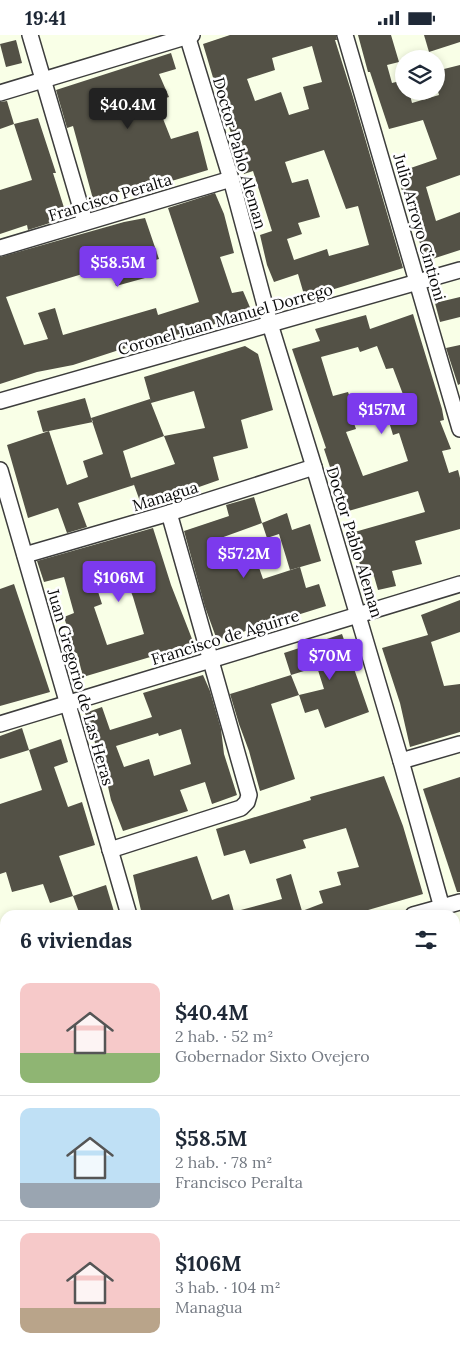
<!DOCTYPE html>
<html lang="es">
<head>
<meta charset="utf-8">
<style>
	:root { --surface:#fff; --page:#f2f2f3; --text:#1f2937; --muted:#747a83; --line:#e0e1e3; --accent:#7c3aed }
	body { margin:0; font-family:Lora,serif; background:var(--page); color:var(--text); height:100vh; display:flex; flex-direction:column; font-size:19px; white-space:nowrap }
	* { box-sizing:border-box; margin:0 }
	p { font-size:16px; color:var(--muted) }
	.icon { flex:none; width:28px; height:28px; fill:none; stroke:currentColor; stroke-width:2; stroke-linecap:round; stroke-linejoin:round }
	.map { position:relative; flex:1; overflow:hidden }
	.side { position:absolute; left:0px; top:875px; width:460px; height:445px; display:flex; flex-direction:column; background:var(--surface); border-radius:15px 15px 0 0; box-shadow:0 2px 8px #0003 }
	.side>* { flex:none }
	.buttons { position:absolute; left:395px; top:15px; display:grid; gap:10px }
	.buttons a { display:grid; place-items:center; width:50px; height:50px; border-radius:50%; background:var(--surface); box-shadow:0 2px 8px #0003; font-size:25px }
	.price { position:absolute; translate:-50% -42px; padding:0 11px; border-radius:5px; background:var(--accent); color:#fff; font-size:16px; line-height:32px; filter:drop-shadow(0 1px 2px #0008) }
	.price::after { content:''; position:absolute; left:50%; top:30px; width:15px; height:11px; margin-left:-8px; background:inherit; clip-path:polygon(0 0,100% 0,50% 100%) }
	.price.active { background:#222; color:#fff }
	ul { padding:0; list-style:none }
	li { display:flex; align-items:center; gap:15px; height:125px; padding:0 20px }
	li+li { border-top:1px solid var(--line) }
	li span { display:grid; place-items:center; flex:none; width:140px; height:100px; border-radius:10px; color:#555 }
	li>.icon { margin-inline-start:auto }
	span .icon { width:60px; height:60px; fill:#fffc; stroke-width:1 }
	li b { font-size:21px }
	h2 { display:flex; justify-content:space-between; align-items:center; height:60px; padding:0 20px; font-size:21px }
	.status { display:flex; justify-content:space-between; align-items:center; height:35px; padding:0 25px; background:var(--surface); direction:ltr }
	.status svg { height:14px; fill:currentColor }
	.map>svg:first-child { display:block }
	.building { fill:#535146; fill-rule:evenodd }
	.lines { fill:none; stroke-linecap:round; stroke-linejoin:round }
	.minor-casing { stroke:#3d3d3d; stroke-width:18 }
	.minor { stroke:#fff; stroke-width:15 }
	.labels { text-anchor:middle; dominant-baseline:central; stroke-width:5; stroke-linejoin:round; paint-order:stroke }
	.street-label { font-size:16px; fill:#0a0a0a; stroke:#fff }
</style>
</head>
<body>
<div class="status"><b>19:41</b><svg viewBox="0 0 49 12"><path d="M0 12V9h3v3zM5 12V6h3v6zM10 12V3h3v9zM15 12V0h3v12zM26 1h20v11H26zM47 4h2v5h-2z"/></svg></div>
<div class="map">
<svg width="460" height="1320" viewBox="0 0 460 1320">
	<rect width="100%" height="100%" fill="#f9ffe7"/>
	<g class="building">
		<path d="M230 0H336L337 5H335L353 62 403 233 305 263 298 239 274 247 267 230 260 200 272 196 260 158 253 136 244 139 232 97 231 98 223 76 203 9ZM312 11 322 47 303 52 309 74 289 80 281 57 255 66 247 44 275 35 272 23ZM324 115 346 174 358 171 369 210 329 221 327 214 294 225 287 204 302 199 298 188 320 182 308 144 292 148 285 127Z"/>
		<path d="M358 0H391L399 27 387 30 392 48 404 45V56H409L412 68 439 60 436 49V36L460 30V140L426 152 436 186 460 177V215L426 226 396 138 437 124 423 85 389 94 370 37H368Z"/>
		<path d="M424 0H460V7L429 17Z"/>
		<path d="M16 5 22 28 6 32 0 9Z"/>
		<path d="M171 18 176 34 159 39 169 62 156 66 171 104 198 96 208 135 175 145 133 153 93 164 73 91 67 93 56 55Z"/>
		<path d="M7 66 14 89 0 94V67Z"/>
		<path d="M38 83 56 138H53L66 179 52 184 53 187 28 195 27 190 0 199V155L32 145 14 89Z"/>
		<path d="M215 158 224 179 234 218 220 222 232 258 243 256 252 277 206 292 119 315 73 330 37 337 0 349V222L124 187 145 183 159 224 140 229 145 243 116 251 109 231 6 262 24 310 48 304 38 278 55 273 63 300 156 273 158 280 199 267 168 173Z"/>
		<path d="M460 262V282L440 287 435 268Z"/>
		<path d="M413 279 442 374 444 385 440 386 451 414 442 416 449 438 458 435 460 443V494L415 506 422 529 392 536 396 551 378 555 374 541 364 544 351 498 425 477 418 456 345 477 324 414 326 413 292 314 320 306 315 294 366 280 370 294ZM377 311 386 334 393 333 404 362 396 364 399 373 386 377 393 400 399 398 408 426 363 441 346 397 356 394 349 374 354 373 348 357 333 361 321 322 358 312 360 317Z"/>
		<path d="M460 310V349L458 350 446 313Z"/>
		<path d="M245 311 258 319 273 375 241 385 248 413 213 422 219 445 142 472 133 447 134 450 78 468 87 492 67 498 58 473 28 483 7 410 49 396 43 397 37 376 85 363 91 383 150 364 151 367 144 342ZM194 356 205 393 164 401 151 368ZM91 383 103 419 83 426 88 442 67 450 49 396 93 387ZM164 401 175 429 131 443 123 416Z"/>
		<path d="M254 462 262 488 218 504 228 532 256 524 263 544 300 532 306 553 319 549 326 571 217 605 205 572 184 496 229 481 226 470Z"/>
		<path d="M287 478 292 495 310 489 321 526 290 535 279 499 267 503 262 488Z"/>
		<path d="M153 493 171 550 194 609 83 642 77 618 68 621 62 604 70 601 64 582 74 578 64 542 44 547 37 526ZM120 528 133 562 144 599 107 610 94 572 102 569 91 535Z"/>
		<path d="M14 549 50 657 0 671V554Z"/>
		<path d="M460 565V597L431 607 444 651 460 649V697L410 712 400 668 382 613 428 600 421 580Z"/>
		<path d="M342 599 369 677 325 693 318 674 305 678 299 660 324 654 317 632 291 640 284 618Z"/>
		<path d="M203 640 210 656 221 694 224 719 237 760 212 769 205 747 180 755 188 776 123 796 111 765 105 738 85 678 102 672 110 695 152 682 143 658ZM181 694 191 729 154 741 149 724 124 732 116 711 158 698 159 701Z"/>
		<path d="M291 640 299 660 271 669 295 744 260 756 249 716 239 689 230 659Z"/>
		<path d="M22 693 29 715 0 724V701Z"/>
		<path d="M61 704 68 727 54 732 68 772 82 767 95 810 59 821 73 861 50 868 43 849 12 857 6 837 0 839V769L42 755 29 715Z"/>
		<path d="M384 741 403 791 423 859 351 880H238L237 876 282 864 276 844 291 839 302 876 323 868 319 856 341 850 337 837 359 832 346 793 303 805 306 813 250 829 245 815 224 821 216 794 311 765 310 762Z"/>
		<path d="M460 742V857H457L423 754Z"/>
		<path d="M197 821 212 865 229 859 235 880H217L215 876 202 880H142L133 840Z"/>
		<path d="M106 850 115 880H80L73 861Z"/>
	</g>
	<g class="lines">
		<g class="minor-casing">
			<g id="minor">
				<path d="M30 0 85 187"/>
				<path d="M187 0 231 144 270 289 314 432 401 726 444 880"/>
				<path d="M345 0 460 394"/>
				<path d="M0 58 192 0"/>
				<path d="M0 213 231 144"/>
				<path d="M0 366 460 235"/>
				<path d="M0 435 129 880"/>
				<path d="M25 520 169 478 314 432"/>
				<path d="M0 689 460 549"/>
				<path d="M401 726 460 709"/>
				<path d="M110 815 241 773 247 767 249 760 169 478"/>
				<path d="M413 880 460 867"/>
				<path d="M455 920 460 937"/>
				<path d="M0 1001 5 999"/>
				<path d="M0 1159 5 1158"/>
				<path d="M455 1290 460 1273"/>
				<path d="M258 1315 260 1320"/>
				<path d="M0 1319 13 1315"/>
				<path d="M390 1320 396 1315"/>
				<path d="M446 1320 447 1315"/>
			</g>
		</g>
		<use href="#minor" class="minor"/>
	</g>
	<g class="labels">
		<g class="street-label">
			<text transform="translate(240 118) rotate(74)">Doctor Pablo Aleman</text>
			<text transform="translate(110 162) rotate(-17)">Francisco Peralta</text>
			<text transform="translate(420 192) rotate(74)">Julio Arroyo Cintioni</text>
			<text transform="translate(225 284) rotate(-16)">Coronel Juan Manuel Dorrego</text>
			<text transform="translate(165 461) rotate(-17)">Managua</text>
			<text transform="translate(355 507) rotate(73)">Doctor Pablo Aleman</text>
			<text transform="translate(225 602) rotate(-17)">Francisco de Aguirre</text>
			<text transform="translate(81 652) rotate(74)">Juan Gregorio de Las Heras</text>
		</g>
	</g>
</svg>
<div class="buttons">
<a><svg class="icon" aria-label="layers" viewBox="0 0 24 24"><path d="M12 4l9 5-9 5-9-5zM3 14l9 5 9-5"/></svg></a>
</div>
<b class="price active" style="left:128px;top:95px">$40.4M</b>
<b class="price" style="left:118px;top:253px">$58.5M</b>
<b class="price" style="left:382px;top:400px">$157M</b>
<b class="price" style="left:244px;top:544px">$57.2M</b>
<b class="price" style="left:119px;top:568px">$106M</b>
<b class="price" style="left:330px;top:646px">$70M</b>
<section class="side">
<h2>6 viviendas<svg class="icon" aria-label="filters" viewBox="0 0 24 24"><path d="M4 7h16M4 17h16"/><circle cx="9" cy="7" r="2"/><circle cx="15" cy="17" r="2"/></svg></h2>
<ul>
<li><span style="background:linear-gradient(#f6c9c9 70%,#8fb573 0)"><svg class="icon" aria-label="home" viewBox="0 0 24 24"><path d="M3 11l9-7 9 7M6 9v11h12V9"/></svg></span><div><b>$40.4M</b><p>2 hab. · 52 m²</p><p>Gobernador Sixto Ovejero</p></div></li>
<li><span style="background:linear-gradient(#bfe0f5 75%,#9aa5b1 0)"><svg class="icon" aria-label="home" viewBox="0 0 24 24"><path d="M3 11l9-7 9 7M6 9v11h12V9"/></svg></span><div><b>$58.5M</b><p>2 hab. · 78 m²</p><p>Francisco Peralta</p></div></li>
<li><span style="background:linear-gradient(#f6c9c9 75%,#b9a48a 0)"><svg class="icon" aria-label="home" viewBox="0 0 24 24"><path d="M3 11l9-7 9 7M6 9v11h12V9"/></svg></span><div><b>$106M</b><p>3 hab. · 104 m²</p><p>Managua</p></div></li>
</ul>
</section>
</div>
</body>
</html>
